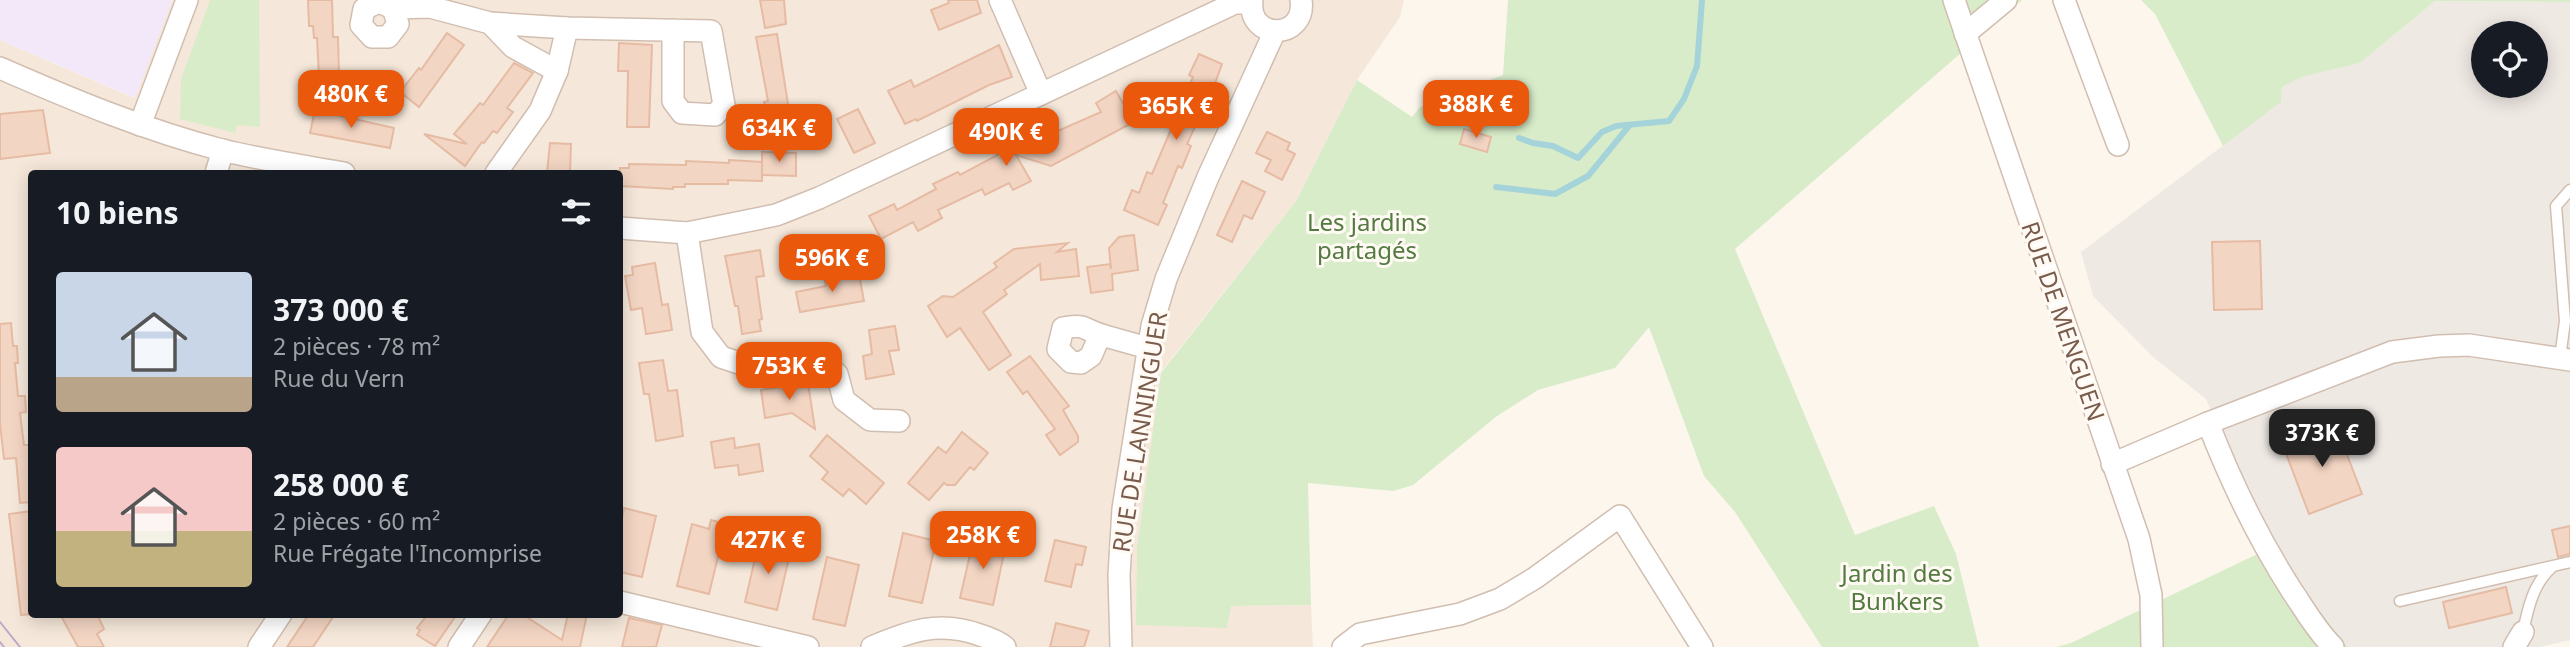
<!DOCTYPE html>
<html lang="fr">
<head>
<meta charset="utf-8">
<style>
	:root { --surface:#171b24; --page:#242831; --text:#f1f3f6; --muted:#9ea1a6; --accent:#ea580c }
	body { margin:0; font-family:"Noto Sans",sans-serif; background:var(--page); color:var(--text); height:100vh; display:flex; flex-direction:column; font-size:26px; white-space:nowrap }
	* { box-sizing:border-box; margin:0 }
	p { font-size:23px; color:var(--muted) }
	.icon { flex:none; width:38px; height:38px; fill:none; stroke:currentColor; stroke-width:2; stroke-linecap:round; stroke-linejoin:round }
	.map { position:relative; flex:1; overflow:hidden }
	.side { position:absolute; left:28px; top:170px; width:595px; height:448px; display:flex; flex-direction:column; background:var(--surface); border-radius:7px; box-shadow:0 4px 18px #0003 }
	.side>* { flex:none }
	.tools { position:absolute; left:2471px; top:21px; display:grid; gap:14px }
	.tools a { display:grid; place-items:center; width:77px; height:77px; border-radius:50%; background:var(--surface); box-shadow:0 4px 18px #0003; font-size:35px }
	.price { position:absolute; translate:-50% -60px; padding:0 16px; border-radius:14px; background:var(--accent); color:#fff; font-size:23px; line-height:46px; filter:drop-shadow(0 2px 4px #0008) }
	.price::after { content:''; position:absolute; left:50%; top:42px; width:21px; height:16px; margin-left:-10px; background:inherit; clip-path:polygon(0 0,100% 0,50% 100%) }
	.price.current { background:#222; color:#fff }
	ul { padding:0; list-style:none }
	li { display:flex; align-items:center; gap:21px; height:175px; padding:0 28px }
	li span { display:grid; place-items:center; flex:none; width:196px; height:140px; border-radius:7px; color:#555 }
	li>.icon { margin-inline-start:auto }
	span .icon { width:84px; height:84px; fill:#fffc; stroke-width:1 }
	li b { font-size:30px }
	h2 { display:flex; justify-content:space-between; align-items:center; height:84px; padding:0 28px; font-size:30px }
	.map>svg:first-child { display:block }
	.residential { fill:#f5e8da; fill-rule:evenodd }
	.industrial { fill:#efe9e4; fill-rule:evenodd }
	.education { fill:#f3e8fa }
	.green { fill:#d8ecc9 }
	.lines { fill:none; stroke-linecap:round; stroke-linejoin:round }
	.stream { stroke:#a5d3da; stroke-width:6 }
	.building { fill:#f3d5c3; stroke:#e6bba3; stroke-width:2 }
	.service-casing { stroke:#d1beb0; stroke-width:13 }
	.minor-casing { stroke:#d1beb0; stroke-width:24 }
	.service { stroke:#fff; stroke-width:10 }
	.minor { stroke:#fff; stroke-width:21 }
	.tram { stroke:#b9a8c9; stroke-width:2 }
	.labels { text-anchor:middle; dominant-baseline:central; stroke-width:6; stroke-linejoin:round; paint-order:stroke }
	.park-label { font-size:24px; fill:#537a41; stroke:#fffaf3 }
	.street-label { font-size:24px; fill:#7a5c4d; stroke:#fffaf3 }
</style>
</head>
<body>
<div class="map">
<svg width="2570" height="647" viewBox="0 0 2570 647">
	<rect width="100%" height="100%" fill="#fdf6ec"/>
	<path class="residential" d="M172 0H1404L1400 17 1357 80 1296 201 1160 373 1227 628 1230 606 1311 605 1313 647H0V40L134 98ZM32 173H620V614H32Z"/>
	<path class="industrial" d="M2435 1 2570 2V640L2540 647H2348L2270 548 2206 399 2153 357 2093 296 2081 252 2281 102 2282 87 2302 77 2360 63ZM2483 33H2536V86H2483Z"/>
	<path class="education" d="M0 0H172L135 98 0 40Z"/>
	<g class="green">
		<path d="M210 0H259L260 127 237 125 235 133 180 119 181 79Z"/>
		<path d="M1508 0H2022L1735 249 1855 535 1934 506 1956 554 1979 647H1822L1735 512 1704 476 1649 327 1615 368 1538 390 1497 416 1413 485 1393 491 1308 483 1311 605 1231 606 1227 628 1136 625 1137 548 1161 373 1296 201 1357 80 1412 117 1420 107 1503 75Z"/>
		<path d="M2141 0H2570V2L2435 1 2360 63 2302 77 2282 87 2281 102 2223 146 2155 14Z"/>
		<path d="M2270 548 2348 647H2056L2071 643Z"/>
	</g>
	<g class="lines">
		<g class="stream">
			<path d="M1519 138 1533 143 1553 146 1578 158 1602 132 1616 126 1669 121 1684 99 1697 66 1702 0"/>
			<path d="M1496 187 1555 194 1588 176 1629 126"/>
		</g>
	</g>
	<g class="building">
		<path d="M308 0H332L333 37H338L339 76 319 77 317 38H314L313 26H309Z"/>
		<path d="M760 0H784L786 24 765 28Z"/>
		<path d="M948 0H977L981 13 939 30 931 10 949 3Z"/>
		<path d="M447 33 464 45 419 107 400 92 419 68 421 70Z"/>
		<path d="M777 34 790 117 768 121 764 102 768 101 756 37Z"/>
		<path d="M619 43 652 45 649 127H627L628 71H618Z"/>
		<path d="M999 45 1012 77 989 85 917 121 916 119 905 124 888 91 911 80 914 87Z"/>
		<path d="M1199 54 1222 64 1214 86 1218 88 1208 109 1204 107 1187 144 1191 146 1182 168 1178 166 1163 203 1167 205 1158 225 1124 210 1132 190 1139 193 1147 172 1152 174 1172 127 1168 125 1177 104 1181 106 1193 77 1189 75Z"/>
		<path d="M514 63 533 73 507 108 513 112 497 133 493 131 484 143 482 142 465 166 424 134 467 144 454 134 480 103 483 105Z"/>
		<path d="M1116 91 1129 114 1125 116 1130 124 1051 166 1016 155 1031 181 1013 190 1009 183 985 195 982 189 938 210 942 218 918 231 913 222 881 239 869 216 894 204 897 210 936 189 933 184 958 172 960 175 1048 128 1051 134 1101 112 1096 103Z"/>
		<path d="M858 109 875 143 854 153 837 119Z"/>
		<path d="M43 110 50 153 0 159V114Z"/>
		<path d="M315 110 394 128 390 148 310 133Z"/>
		<path d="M1464 129 1491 137 1487 152 1460 144Z"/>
		<path d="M1267 132 1290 143 1287 150 1295 154 1282 180 1265 171 1271 160 1256 153Z"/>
		<path d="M550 143 571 144 570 173H547Z"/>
		<path d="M762 152 796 153V176L762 175Z"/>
		<path d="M729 160 762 162V181L728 180V184H685V187H673V189L620 186V168H629V164L686 165V161L729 163Z"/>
		<path d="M1242 181 1265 192 1252 219 1244 215 1232 242 1217 235Z"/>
		<path d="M1134 235 1138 270 1112 274 1113 290 1091 293 1087 267 1110 264 1111 269 1109 248 1119 237Z"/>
		<path d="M2260 241 2262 309 2214 310 2212 242Z"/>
		<path d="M1068 243 1057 252 1076 249 1079 276 1041 280 1040 264 1004 290 1007 294 983 312 1011 355 989 370 960 328 947 337 928 306 943 296 953 297 997 267 994 263 1014 249Z"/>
		<path d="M760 250 764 276 756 277 762 319 759 320 761 331 742 334 738 306H735L725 256Z"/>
		<path d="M655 263 662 305 668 304 672 330 646 334 642 308 631 310 625 276 633 275 632 267Z"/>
		<path d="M859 274 864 301 800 312 796 292 826 286 825 280Z"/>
		<path d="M11 323 13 346H17L18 363H15L18 396H25L26 412 20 413 24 445H32V502L20 503 16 458 4 459 0 424V324Z"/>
		<path d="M895 326 899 350 889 351 894 374 866 379 863 356 872 354 869 330Z"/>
		<path d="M1030 356 1069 406 1063 410 1078 436V442L1060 455 1046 435 1055 429 1027 391 1023 394 1007 372Z"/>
		<path d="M663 360 668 391 677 390 683 436 656 441 649 394H644L639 363Z"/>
		<path d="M808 383 815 429 792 413 765 418 761 390Z"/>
		<path d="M2335 423 2362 494 2309 514 2282 443Z"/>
		<path d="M962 432 988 453 974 470 970 467 955 485H947L944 483 929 500 908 483 938 447 946 453Z"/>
		<path d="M827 435 884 483 866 504 849 489 843 496 822 479 828 472 810 456Z"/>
		<path d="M734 438 735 448 759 444 763 471 739 475 738 465 715 468 711 442Z"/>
		<path d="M624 508 656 516 642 577 620 572V528Z"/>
		<path d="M32 511V614L21 615 9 514Z"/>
		<path d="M711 520 722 523 725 528 709 594 677 586 692 524 709 529Z"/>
		<path d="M2570 526V554L2558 557 2552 530Z"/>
		<path d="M903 533 936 541 922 603 889 596Z"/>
		<path d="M974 537 1006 544 993 605 960 598Z"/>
		<path d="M1055 540 1086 547 1082 565 1076 564 1071 587 1045 581Z"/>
		<path d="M759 541 791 549 777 610 745 602Z"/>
		<path d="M827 557 859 565 845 626 813 619Z"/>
		<path d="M2506 587 2512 613 2449 628 2443 602Z"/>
		<path d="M60 614H97L104 629 97 634 104 647H78Z"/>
		<path d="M309 614H335L313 647H287Z"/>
		<path d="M428 614H457L435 646 417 635 420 630 417 628Z"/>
		<path d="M509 614H522L562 640 568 614H587L580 647H487Z"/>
		<path d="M629 618 662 625 656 647H622Z"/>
		<path d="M1056 623 1089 631 1084 647H1050Z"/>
	</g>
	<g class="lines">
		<g class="service-casing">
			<g id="service">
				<path d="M2560 358 2565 321 2556 206 2570 190"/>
				<path d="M2400 601 2570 562"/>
				<path d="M2523 632C2528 608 2533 584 2552 567"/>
			</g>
		</g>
		<g class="minor-casing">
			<g id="minor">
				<path d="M1000 0 1041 94"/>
				<path d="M1252 0C1247 42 1307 40 1301 0"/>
				<path d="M1954 0 2139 539 2151 595 2152 647"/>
				<path d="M2064 0 2118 145"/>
				<path d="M393 8 398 24 388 37H372L361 25 364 9 379 2 393 8 430 7 490 23 567 28 711 31 724 105 715 115 682 113 673 101V30"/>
				<path d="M490 23 513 47 557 71"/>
				<path d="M1965 34 2006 0"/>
				<path d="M0 68C73 100 145 130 222 150 262 160 303 166 344 173"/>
				<path d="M140 125 187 0"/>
				<path d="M216 173 223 150"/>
				<path d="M496 173 540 111 557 71 567 28"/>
				<path d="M620 228 687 233 776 215 819 198 1235 3H1251"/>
				<path d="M687 233 702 332 721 357 742 364 802 355 822 362 837 374 844 400 870 420 899 421"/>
				<path d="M1100 335 1091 356 1081 363 1071 362 1058 349 1063 328C1086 323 1085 331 1105 336 1119 340 1134 344 1148 348"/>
				<path d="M2208 423C2231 482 2258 538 2292 591 2305 610 2316 630 2333 647"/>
				<path d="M2112 464 2208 423 2392 352 2439 346 2469 345 2570 360"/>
				<path d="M620 602 808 647"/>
				<path d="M259 647 281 614"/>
				<path d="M459 647 481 614"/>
				<path d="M872 647C910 631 939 620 980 635 989 638 998 641 1005 647"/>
				<path d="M1121 647 1119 575 1123 509 1152 326 1166 279 1208 177 1275 31"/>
				<path d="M1343 647 1360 634 1460 614 1500 599 1535 578 1620 516 1702 647"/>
				<path d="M2514 647 2523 632"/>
			</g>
		</g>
		<use href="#service" class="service"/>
		<use href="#minor" class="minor"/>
		<g class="tram">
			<path d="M0 622 20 647"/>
			<path d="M0 642 4 647"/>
		</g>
	</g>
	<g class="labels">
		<g class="park-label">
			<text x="1367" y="221">Les jardins<tspan x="1367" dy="28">partagés</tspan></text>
			<text x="1897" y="572">Jardin des<tspan x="1897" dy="28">Bunkers</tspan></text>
		</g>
		<g class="street-label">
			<text transform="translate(2064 321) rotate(71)">RUE DE MENGUEN</text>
			<text transform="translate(1139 432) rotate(-81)">RUE DE LANNINGUER</text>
		</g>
	</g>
</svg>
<div class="tools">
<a><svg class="icon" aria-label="locate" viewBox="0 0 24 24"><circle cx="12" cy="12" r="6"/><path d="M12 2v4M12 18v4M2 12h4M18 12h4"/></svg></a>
</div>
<b class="price" style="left:351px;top:130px">480K €</b>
<b class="price" style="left:1476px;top:140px">388K €</b>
<b class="price" style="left:1176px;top:142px">365K €</b>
<b class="price" style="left:779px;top:164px">634K €</b>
<b class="price" style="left:1006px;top:168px">490K €</b>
<b class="price" style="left:832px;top:294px">596K €</b>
<b class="price" style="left:789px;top:402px">753K €</b>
<b class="price current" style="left:2322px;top:469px">373K €</b>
<b class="price" style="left:983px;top:571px">258K €</b>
<b class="price" style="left:768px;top:576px">427K €</b>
<section class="side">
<h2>10 biens<svg class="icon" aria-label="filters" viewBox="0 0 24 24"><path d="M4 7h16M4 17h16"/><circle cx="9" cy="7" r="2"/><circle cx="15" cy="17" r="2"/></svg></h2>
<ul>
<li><span style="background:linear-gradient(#c9d6e8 75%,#b9a48a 0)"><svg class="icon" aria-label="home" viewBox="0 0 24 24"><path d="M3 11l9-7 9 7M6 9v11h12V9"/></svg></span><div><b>373 000 €</b><p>2 pièces · 78 m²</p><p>Rue du Vern</p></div></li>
<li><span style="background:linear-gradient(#f6c9c9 60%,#c2b280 0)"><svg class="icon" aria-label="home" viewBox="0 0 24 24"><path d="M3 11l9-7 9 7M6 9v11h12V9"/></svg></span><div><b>258 000 €</b><p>2 pièces · 60 m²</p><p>Rue Frégate l'Incomprise</p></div></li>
</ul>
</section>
</div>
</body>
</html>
